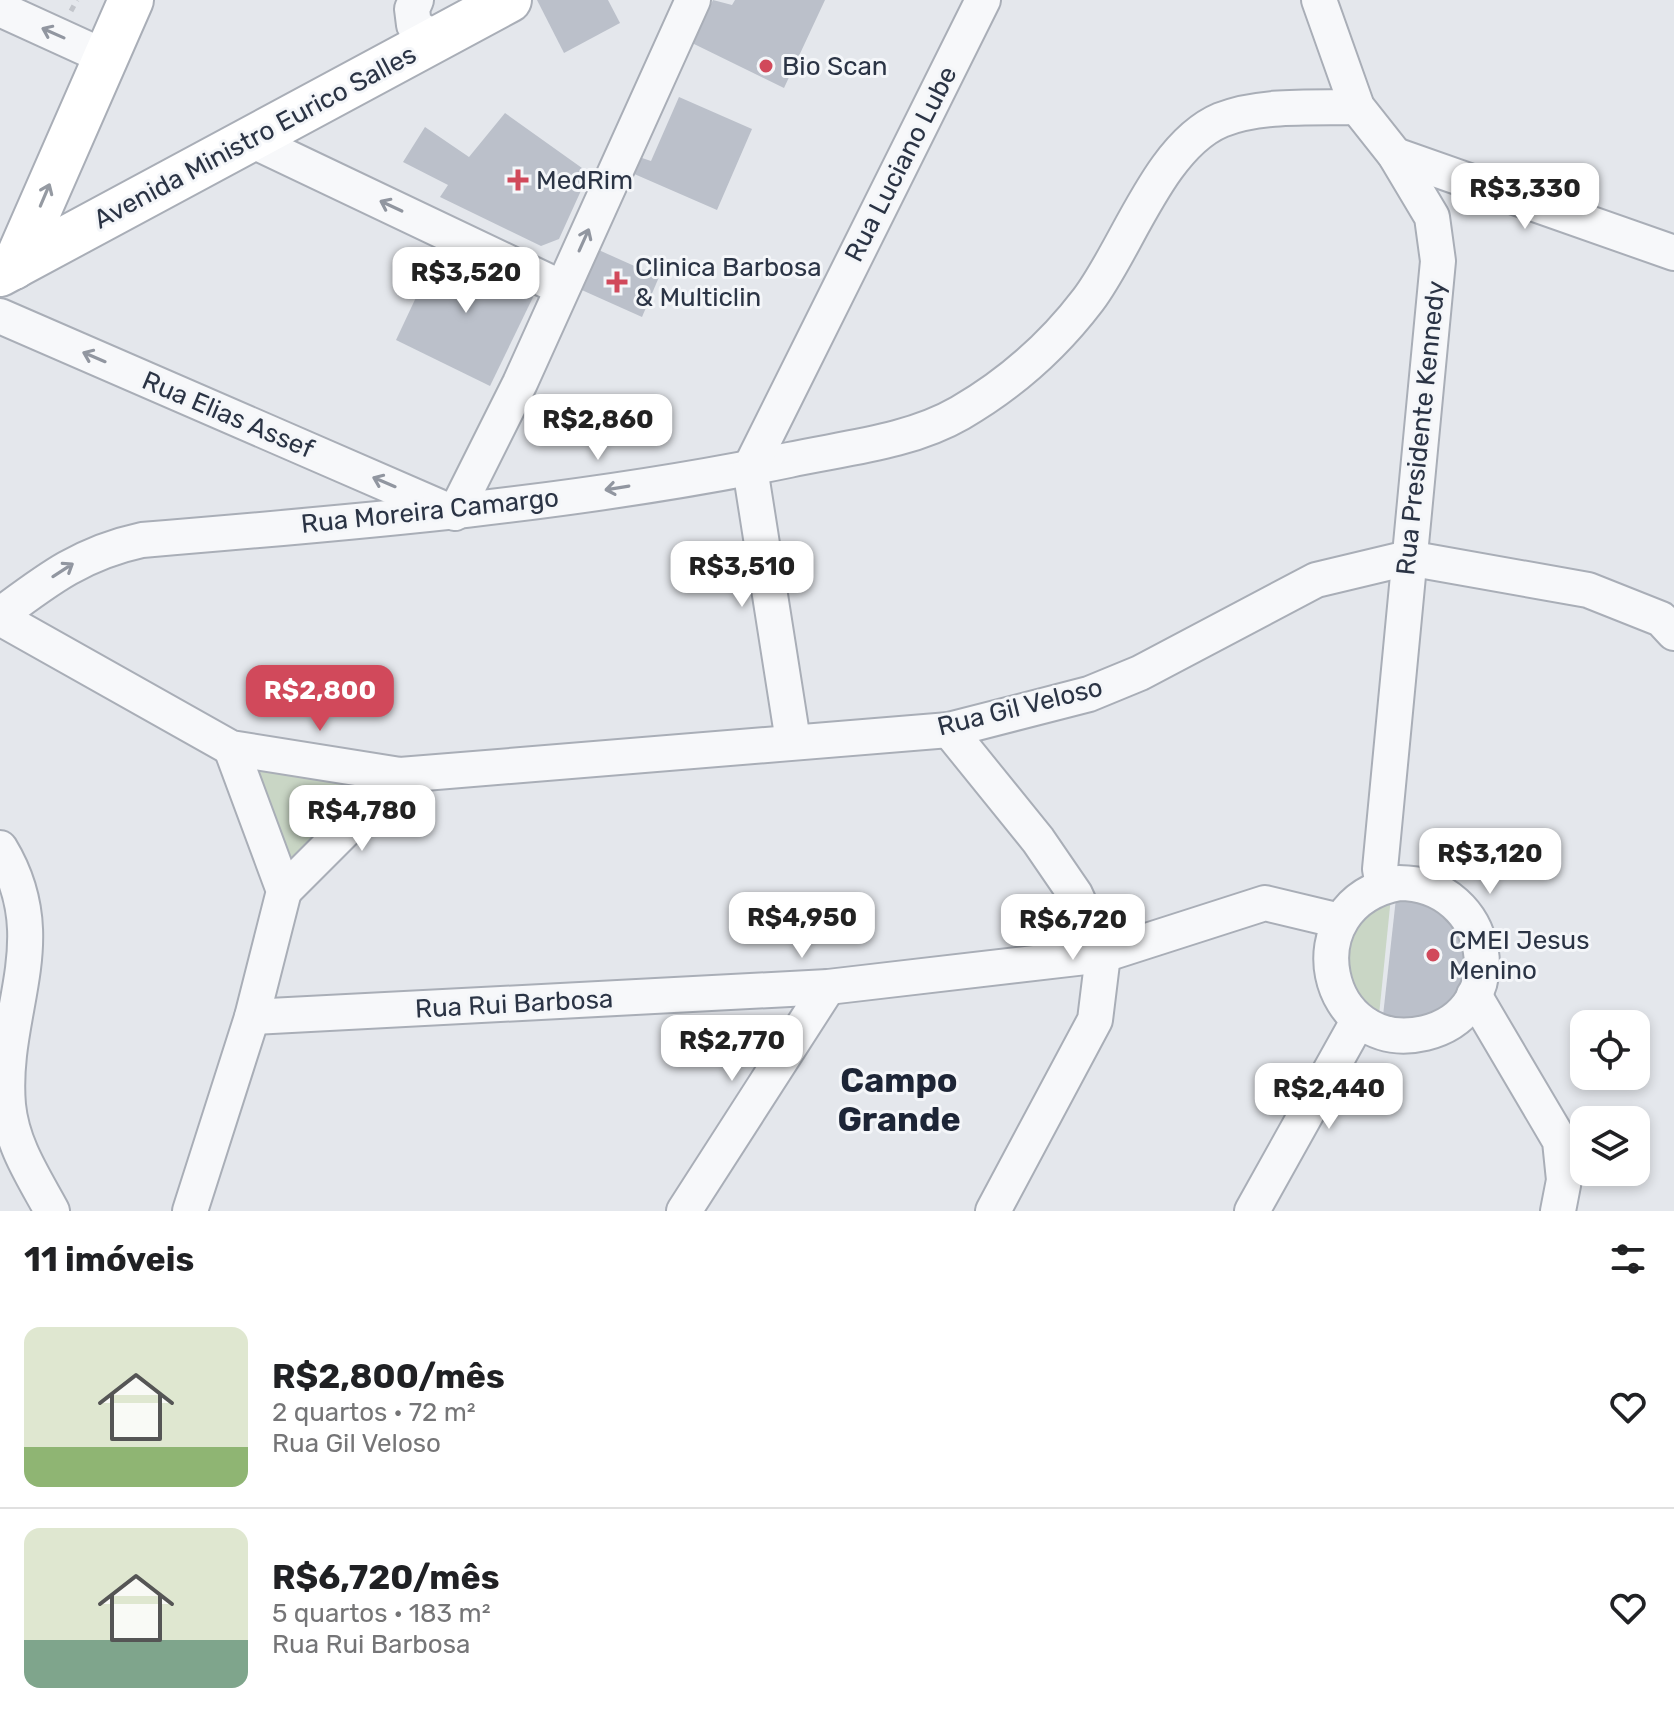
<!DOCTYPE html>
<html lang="pt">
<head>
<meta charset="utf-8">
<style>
	:root { --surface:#fff; --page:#f6f6f6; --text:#202124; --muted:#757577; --line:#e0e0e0; --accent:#d1495b }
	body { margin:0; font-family:Rubik,sans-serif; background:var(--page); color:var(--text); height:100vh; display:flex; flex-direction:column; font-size:30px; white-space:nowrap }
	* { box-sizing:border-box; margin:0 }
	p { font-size:26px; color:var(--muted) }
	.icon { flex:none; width:44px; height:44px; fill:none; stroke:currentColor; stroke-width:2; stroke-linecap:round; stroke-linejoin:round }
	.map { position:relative; height:1211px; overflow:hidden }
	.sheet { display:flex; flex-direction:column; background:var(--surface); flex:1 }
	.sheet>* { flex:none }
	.tools { position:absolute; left:1570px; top:1010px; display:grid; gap:16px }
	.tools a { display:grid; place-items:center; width:80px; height:80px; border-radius:16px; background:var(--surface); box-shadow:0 4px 12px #0003; font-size:40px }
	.price { position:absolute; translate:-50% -68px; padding:0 18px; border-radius:16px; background:#fff; color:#222; font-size:26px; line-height:52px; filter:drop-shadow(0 2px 4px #0008) }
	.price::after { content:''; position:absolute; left:50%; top:48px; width:24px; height:18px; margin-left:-12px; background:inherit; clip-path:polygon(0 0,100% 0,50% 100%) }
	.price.current { background:var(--accent); color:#fff }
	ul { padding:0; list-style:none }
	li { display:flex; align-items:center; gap:24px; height:200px; padding:0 24px }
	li+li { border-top:2px solid var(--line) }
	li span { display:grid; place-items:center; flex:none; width:224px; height:160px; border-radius:16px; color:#555 }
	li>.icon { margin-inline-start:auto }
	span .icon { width:96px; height:96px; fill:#fffc; stroke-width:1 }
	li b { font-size:34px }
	h2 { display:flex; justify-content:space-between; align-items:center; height:96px; padding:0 24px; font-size:34px }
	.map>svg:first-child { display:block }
	.green { fill:#c9d6c5 }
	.building { fill:#bbc0ca }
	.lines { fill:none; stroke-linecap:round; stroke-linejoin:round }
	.street-casing { stroke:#a9aeb7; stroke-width:38 }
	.secondary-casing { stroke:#a9aeb7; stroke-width:48 }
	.path { stroke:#c2c5cb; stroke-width:5; stroke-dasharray:6 6; stroke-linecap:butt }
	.street { stroke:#f7f8fa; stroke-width:34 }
	.secondary { stroke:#fff; stroke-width:44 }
	.oneway { stroke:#9196a0 }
	.oneway2 { stroke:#959aa2 }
	.poi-dot { fill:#d1495b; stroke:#f4f6f9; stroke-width:3 }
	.labels { text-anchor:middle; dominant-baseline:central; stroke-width:6; stroke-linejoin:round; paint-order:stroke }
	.poi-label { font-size:26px; fill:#2b3445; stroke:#f4f6f9; text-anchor:start }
	.street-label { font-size:26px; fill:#2b3445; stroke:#f4f6f9 }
	.district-label { font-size:34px; font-weight:bold; fill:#1d2536; stroke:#f4f6f9 }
</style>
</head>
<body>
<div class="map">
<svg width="1674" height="1211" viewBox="0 0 1674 1211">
	<rect width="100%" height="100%" fill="#e4e7ec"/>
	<g class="green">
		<path d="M231 748 400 775 284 891Z"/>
		<path d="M1392 887 1378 1025 1365 1020 1336 944Z"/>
	</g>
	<g class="building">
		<path d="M537 0H608L620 23 564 53Z"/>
		<path d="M713 0 732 5 735 0H825L784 88 692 43Z"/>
		<path d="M679 97 752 129 717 210 632 173 639 157 651 161Z"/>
		<path d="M505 113 589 173 559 239 541 246 440 197 448 185 403 162 425 127 469 157Z"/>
		<path d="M441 244 536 291 490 386 396 340Z"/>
		<path d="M592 247 659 277 642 317 575 287Z"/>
		<path d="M1397 889 1439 895 1477 961 1458 1008 1382 1025Z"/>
	</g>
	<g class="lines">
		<g class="street-casing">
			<g id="street">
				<path d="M416 0 412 9 414 25 427 34 445 35"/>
				<path d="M1319 0 1357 107 1395 155 1432 217 1438 261 1380 869 1383 886"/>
				<path d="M0 9 105 57"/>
				<path d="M249 139 562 288"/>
				<path d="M1395 155 1674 253"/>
				<path d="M0 316 451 512"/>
				<path d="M455 513 520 383 693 0"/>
				<path d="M0 615C48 579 82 553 142 540 359 522 576 504 789 460 845 448 910 442 960 413 1010 384 1053 346 1088 300 1127 249 1159 146 1221 120 1261 104 1314 108 1357 107"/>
				<path d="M0 618 231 748 400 775 949 730 1089 694 1140 673 1316 580 1408 558 1588 590 1661 619 1674 633"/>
				<path d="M949 730 1038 840 1075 894 1103 955 1095 1020 993 1211"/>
				<path d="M793 741 750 468 983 0"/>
				<path d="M0 848C56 940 0 1011 8 1105 12 1145 33 1176 52 1211"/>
				<path d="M1399 883C1492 883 1515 1011 1425 1033 1324 1057 1289 904 1399 883Z"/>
				<path d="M284 891 400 775"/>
				<path d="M1474 995 1560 1141 1564 1180 1558 1211"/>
				<path d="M252 1017 828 987 1103 955 1265 903 1340 921"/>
				<path d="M190 1211 252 1017 284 891 231 748"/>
				<path d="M684 1211 828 987"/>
				<path d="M1252 1211 1358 1021"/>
			</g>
		</g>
		<g class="secondary-casing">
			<g id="secondary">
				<path d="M14 267 131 0"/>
				<path d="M0 274 509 0"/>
			</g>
		</g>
		<path class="path" d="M71 11 77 0"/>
		<use href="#street" class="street"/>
		<use href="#secondary" class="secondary"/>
	</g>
	<defs><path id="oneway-shaft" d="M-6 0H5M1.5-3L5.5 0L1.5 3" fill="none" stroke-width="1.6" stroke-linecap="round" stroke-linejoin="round" transform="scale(2)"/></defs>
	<g class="oneway">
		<use href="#oneway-shaft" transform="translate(53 33) rotate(-156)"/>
		<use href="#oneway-shaft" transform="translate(391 206) rotate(-155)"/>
		<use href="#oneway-shaft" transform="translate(584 240) rotate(-66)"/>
		<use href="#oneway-shaft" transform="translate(94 357) rotate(-157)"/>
		<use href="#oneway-shaft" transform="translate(384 482) rotate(-157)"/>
		<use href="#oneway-shaft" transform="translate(617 488) rotate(171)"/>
		<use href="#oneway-shaft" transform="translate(63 570) rotate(-33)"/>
	</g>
	<use class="oneway2" href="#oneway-shaft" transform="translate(45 195) rotate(-67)"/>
	<g class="poi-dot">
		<circle cx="766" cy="66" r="8"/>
		<path d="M514 168h8v8h8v8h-8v8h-8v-8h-8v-8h8z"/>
		<path d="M613 270h8v8h8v8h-8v8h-8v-8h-8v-8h8z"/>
		<circle cx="1433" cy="955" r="8"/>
	</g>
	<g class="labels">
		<g class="poi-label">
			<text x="782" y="66">Bio Scan</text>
			<text x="536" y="180">MedRim</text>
			<text x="635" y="267">Clinica Barbosa<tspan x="635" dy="30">&amp; Multiclin</tspan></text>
			<text x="1449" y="940">CMEI Jesus<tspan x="1449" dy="30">Menino</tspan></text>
		</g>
		<g class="street-label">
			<text transform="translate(255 137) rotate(-28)">Avenida Ministro Eurico Salles</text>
			<text transform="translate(901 164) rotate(-63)">Rua Luciano Lube</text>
			<text transform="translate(228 415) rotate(23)">Rua Elias Assef</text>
			<text transform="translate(1421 428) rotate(-84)">Rua Presidente Kennedy</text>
			<text transform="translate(430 511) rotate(-6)">Rua Moreira Camargo</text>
			<text transform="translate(1020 707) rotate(-14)">Rua Gil Veloso</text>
			<text transform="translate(514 1004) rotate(-3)">Rua Rui Barbosa</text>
		</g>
		<g class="district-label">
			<text x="899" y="1080">Campo<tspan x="899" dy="39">Grande</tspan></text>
		</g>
	</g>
</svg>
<div class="tools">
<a><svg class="icon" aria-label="locate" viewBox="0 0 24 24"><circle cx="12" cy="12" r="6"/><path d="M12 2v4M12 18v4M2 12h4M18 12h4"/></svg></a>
<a><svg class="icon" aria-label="layers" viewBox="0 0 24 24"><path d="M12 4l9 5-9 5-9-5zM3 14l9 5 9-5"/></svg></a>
</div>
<b class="price" style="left:1525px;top:231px">R$3,330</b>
<b class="price" style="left:466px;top:315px">R$3,520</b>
<b class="price" style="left:598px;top:462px">R$2,860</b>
<b class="price" style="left:742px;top:609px">R$3,510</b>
<b class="price current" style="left:320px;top:733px">R$2,800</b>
<b class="price" style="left:362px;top:853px">R$4,780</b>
<b class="price" style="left:1490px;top:896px">R$3,120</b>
<b class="price" style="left:802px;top:960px">R$4,950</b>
<b class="price" style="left:1073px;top:962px">R$6,720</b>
<b class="price" style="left:732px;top:1083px">R$2,770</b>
<b class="price" style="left:1329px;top:1131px">R$2,440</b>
</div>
<section class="sheet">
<h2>11 imóveis<svg class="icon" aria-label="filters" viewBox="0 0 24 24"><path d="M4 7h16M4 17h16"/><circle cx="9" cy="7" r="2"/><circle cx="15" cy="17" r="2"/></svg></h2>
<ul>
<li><span style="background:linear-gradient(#dfe7d0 75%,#8fb573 0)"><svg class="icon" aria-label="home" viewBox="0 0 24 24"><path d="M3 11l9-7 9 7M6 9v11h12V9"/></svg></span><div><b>R$2,800/mês</b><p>2 quartos · 72 m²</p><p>Rua Gil Veloso</p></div><svg class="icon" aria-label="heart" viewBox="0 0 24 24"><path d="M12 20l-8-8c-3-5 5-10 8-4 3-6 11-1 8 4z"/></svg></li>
<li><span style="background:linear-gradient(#dfe7d0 70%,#7fa58c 0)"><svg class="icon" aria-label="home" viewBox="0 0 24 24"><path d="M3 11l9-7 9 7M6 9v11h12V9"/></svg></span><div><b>R$6,720/mês</b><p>5 quartos · 183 m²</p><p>Rua Rui Barbosa</p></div><svg class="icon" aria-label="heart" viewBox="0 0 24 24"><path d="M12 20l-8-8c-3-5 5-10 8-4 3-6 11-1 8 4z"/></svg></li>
</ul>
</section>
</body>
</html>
